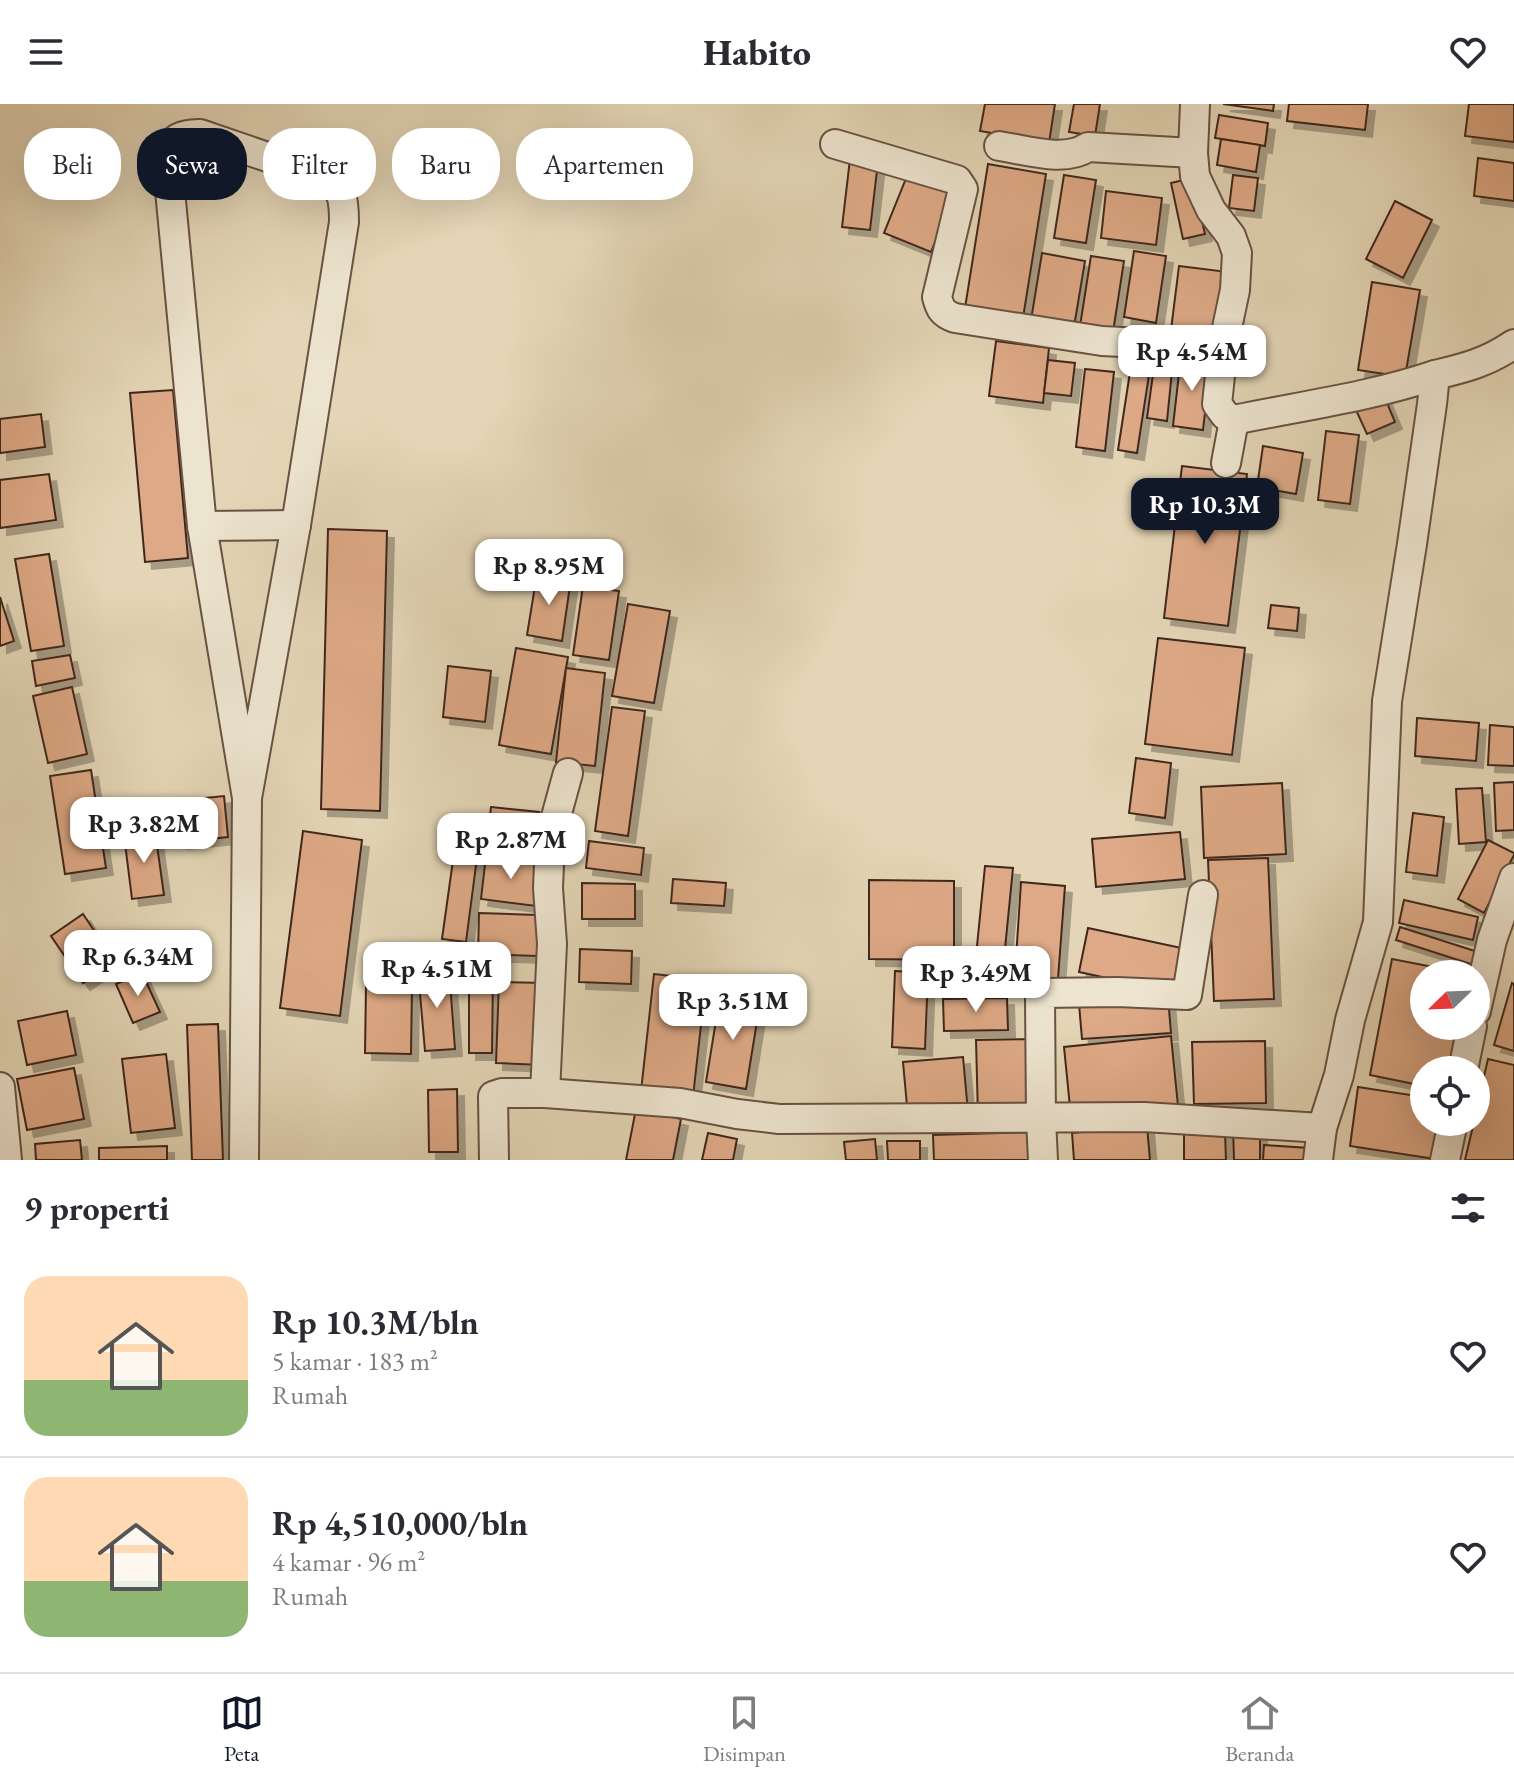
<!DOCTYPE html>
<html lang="id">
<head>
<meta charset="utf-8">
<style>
	:root { --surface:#fff; --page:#f7f7f7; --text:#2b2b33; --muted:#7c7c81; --line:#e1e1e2; --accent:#111827 }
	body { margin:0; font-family:"EB Garamond",serif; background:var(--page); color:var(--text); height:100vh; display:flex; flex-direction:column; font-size:30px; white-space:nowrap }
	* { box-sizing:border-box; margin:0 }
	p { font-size:26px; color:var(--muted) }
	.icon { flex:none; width:44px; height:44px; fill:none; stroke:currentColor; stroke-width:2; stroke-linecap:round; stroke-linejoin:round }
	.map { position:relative; height:1056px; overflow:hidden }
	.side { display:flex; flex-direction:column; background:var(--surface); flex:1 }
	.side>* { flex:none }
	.banner { position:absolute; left:24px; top:24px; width:800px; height:72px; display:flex; gap:16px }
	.needle { width:52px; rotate:247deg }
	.buttons { position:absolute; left:1410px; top:856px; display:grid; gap:16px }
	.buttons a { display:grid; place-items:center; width:80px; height:80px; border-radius:50%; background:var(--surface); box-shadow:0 8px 32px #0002; font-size:40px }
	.price { position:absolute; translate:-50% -68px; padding:0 18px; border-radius:16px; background:#fff; color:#222; font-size:26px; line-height:52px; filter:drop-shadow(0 2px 4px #0008) }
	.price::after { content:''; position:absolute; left:50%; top:48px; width:24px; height:18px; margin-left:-12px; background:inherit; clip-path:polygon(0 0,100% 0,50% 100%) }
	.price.active { background:var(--accent); color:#fff }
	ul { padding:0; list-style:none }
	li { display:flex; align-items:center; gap:24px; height:200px; padding:0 24px }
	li+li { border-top:2px solid var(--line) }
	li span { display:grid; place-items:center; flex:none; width:224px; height:160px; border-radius:24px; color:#555 }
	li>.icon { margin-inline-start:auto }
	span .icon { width:96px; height:96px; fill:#fffc; stroke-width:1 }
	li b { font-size:34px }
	h2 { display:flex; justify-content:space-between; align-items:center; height:96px; padding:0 24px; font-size:34px }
	.chip { padding:0 28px; border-radius:32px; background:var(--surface); box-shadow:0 8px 32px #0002; font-size:28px; line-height:72px }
	.chip.active { background:var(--accent); color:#fff }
	header { display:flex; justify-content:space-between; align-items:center; height:104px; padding:0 24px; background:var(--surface); font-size:36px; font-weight:800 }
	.dock { display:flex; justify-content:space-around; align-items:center; height:112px; border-top:2px solid var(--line); background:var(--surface); font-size:22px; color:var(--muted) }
	.dock a { display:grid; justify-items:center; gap:4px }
	.dock .active { color:var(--accent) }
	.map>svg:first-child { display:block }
	.building { fill:#dea986; stroke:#40271d; stroke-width:2; filter:url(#shadow) }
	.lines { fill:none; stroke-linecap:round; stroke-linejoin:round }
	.minor-casing { stroke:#695243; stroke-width:32 }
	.minor { stroke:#ede4cf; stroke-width:28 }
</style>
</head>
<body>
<header><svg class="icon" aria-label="menu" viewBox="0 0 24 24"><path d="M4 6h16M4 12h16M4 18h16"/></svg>Habito<svg class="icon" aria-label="heart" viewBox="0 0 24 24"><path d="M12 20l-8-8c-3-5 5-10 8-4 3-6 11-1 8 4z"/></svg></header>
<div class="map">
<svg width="1514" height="1056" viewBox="0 0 1514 1056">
	<defs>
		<filter id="shadow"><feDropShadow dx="7" dy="7" stdDeviation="0" flood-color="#0004"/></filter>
	</defs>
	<rect width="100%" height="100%" fill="#e3d5b5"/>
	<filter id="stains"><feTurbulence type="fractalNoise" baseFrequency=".0025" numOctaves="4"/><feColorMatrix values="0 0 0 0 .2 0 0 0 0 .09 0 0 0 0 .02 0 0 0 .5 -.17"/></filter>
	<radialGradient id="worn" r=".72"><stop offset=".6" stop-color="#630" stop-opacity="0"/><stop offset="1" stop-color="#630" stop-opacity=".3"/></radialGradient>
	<g class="building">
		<path d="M985 0H1055L1049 39 980 27Z"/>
		<path d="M1074 0H1100L1095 32 1069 28Z"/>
		<path d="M1223 0H1274L1273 7Z"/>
		<path d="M1289 0H1368L1365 26 1287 17Z"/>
		<path d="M1469 0H1514V38L1465 32Z"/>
		<path d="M1219 11 1268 19 1265 42 1215 34Z"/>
		<path d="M1221 35 1260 41 1256 68 1217 61Z"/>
		<path d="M1478 54 1514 59V97L1474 92Z"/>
		<path d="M850 55 878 58 870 126 842 123Z"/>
		<path d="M988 60 1046 70 1023 214 965 204Z"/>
		<path d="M1064 71 1096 76 1086 139 1054 134Z"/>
		<path d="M1233 71 1258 74 1254 107 1229 104Z"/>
		<path d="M907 72 954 90 931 148 884 129Z"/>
		<path d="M1192 74 1205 130 1183 135 1171 79Z"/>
		<path d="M1106 87 1162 94 1156 141 1101 134Z"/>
		<path d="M1395 97 1432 116 1403 174 1366 155Z"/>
		<path d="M1134 147 1166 152 1156 219 1124 213Z"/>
		<path d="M1042 149 1085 157 1074 223 1031 216Z"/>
		<path d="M1091 152 1124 157 1113 228 1080 222Z"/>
		<path d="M1179 162 1228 168 1220 232 1171 226Z"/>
		<path d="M1372 178 1420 186 1405 273 1358 266Z"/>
		<path d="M996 237 1049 244 1043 299 989 292Z"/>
		<path d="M1134 242 1153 245 1137 349 1118 346Z"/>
		<path d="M1181 252 1211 256 1203 326 1173 322Z"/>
		<path d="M1155 255 1173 257 1167 317 1147 314Z"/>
		<path d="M1048 256 1075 259 1071 292 1044 289Z"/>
		<path d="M1085 265 1114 268 1105 347 1076 343Z"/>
		<path d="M173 286 188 454 145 458 130 289Z"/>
		<path d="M1385 294 1395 318 1367 330 1356 306Z"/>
		<path d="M41 310 45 343 0 349V315Z"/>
		<path d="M1326 327 1359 331 1350 400 1318 396Z"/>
		<path d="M1263 342 1303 349 1296 390 1257 383Z"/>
		<path d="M1182 362 1247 370 1228 522 1164 514Z"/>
		<path d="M49 370 56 416 0 424V376Z"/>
		<path d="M328 425 387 427 380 707 321 705Z"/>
		<path d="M49 450 64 542 31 547 15 455Z"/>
		<path d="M537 470 571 475 562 537 527 531Z"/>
		<path d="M583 482 619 487 609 556 573 551Z"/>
		<path d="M0 493 14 537 0 542Z"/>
		<path d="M628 500 670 507 654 599 612 592Z"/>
		<path d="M1271 501 1299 504 1297 527 1268 524Z"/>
		<path d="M1158 534 1245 544 1232 651 1145 640Z"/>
		<path d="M516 544 568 553 551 650 499 641Z"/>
		<path d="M70 551 75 574 36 582 32 557Z"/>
		<path d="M448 562 491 567 485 618 443 613Z"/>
		<path d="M566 564 605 569 595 662 556 658Z"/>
		<path d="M72 583 87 650 48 659 33 592Z"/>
		<path d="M612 603 645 607 628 732 595 727Z"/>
		<path d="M1417 614 1479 619 1476 657 1415 652Z"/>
		<path d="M1490 621 1514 623V662L1488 661Z"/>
		<path d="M1136 654 1171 659 1165 714 1129 709Z"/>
		<path d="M91 666 106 764 65 770 50 672Z"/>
		<path d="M1514 678V726L1496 727 1494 679Z"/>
		<path d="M1282 679 1286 750 1204 754 1201 683Z"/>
		<path d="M1482 684 1486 738 1459 740 1456 685Z"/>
		<path d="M224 692 228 733 181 738 176 697Z"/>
		<path d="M491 703 539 708 535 743 487 738Z"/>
		<path d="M1413 709 1444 713 1437 772 1406 768Z"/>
		<path d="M155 727 164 791 132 795 124 731Z"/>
		<path d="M303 727 362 736 340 912 280 904Z"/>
		<path d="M1180 728 1185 775 1096 783 1092 735Z"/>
		<path d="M1488 736 1514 749V751L1484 809 1458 795Z"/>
		<path d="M589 737 644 744 641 771 586 764Z"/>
		<path d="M455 742 478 746 466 838 442 835Z"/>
		<path d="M486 752 541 759 536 802 481 795Z"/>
		<path d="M1268 754 1274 895 1214 897 1208 756Z"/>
		<path d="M985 762 1013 764 1003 865 975 862Z"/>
		<path d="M673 775 726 779 724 802 671 799Z"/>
		<path d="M869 776 954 777V856L869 855Z"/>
		<path d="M1021 778 1065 782 1057 888 1014 885Z"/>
		<path d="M582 779 635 780V815H582Z"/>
		<path d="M1404 796 1478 813 1473 836 1399 819Z"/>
		<path d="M479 809 538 811 537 852 478 850Z"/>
		<path d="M83 810 115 858 83 879 51 832Z"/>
		<path d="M1400 823 1484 850 1480 863 1396 836Z"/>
		<path d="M1088 824 1186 845 1176 889 1079 868Z"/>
		<path d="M580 845 632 847 631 880 579 878Z"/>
		<path d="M1392 855 1469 870H1424V922H1469L1461 966H1424V982L1370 971Z"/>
		<path d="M449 865 455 945 425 947 418 867Z"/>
		<path d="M895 867 928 869 925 945 892 943Z"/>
		<path d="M142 869 160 908 133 919 116 880Z"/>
		<path d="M469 869H493L492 949H469Z"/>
		<path d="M654 870 706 876 693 993 641 987Z"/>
		<path d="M499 878 545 879 543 961 496 959Z"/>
		<path d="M1512 879 1514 880V947L1494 941Z"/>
		<path d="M366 882 412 883 411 950 365 949Z"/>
		<path d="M720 892 760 899 746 985 706 978Z"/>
		<path d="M1168 893 1171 929 1082 935 1079 900Z"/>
		<path d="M1007 894 1008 926 944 927 943 895Z"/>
		<path d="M67 907 76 951 27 961 18 917Z"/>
		<path d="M218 920 223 1056H192L187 921Z"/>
		<path d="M1171 932 1178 1002 1071 1013 1064 943Z"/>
		<path d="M1034 935 1037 1012 978 1013 976 936Z"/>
		<path d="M1265 937 1266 999 1194 1000 1192 938Z"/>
		<path d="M166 950 175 1024 131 1029 122 955Z"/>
		<path d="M963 953 968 1008 908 1013 903 958Z"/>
		<path d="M1488 955 1514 961V1056H1465L1474 1018H1476V1007Z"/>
		<path d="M74 964 84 1015 27 1026 17 975Z"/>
		<path d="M1358 983 1424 993V1018H1441L1435 1055 1350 1042Z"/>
		<path d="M457 985 458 1048H429L428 986Z"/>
		<path d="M636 1005 681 1015 673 1056H626Z"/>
		<path d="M1147 1022 1150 1056H1074L1072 1029Z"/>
		<path d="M1233 1024H1260V1056H1234Z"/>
		<path d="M1034 1028V1056H934L933 1031Z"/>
		<path d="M1225 1028 1226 1056H1184V1029Z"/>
		<path d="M708 1029 737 1035 733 1056H702Z"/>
		<path d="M875 1035 877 1056H846L844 1038Z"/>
		<path d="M80 1036 82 1056H36L35 1040Z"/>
		<path d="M887 1037H920V1056H888Z"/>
		<path d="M1264 1041 1309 1044 1308 1056H1263Z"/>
		<path d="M167 1042V1056H99V1044Z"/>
	</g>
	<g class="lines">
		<g class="minor-casing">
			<g id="minor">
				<path d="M1195 0 1193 49 1195 72 1211 106 1231 132 1237 149 1235 186 1223 243 1217 300 1225 311 1234 316C1301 302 1370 293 1435 271"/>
				<path d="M835 40 957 76 963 85 937 193C940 205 943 210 955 214L1102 237 1223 243"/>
				<path d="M999 42C1027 46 1064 59 1088 43L1193 49"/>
				<path d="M1226 359 1234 316"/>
				<path d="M202 422 296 421"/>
				<path d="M1476 907 1492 836 1514 774"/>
				<path d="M1463 966 1472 922"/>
				<path d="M0 983 7 1056"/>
				<path d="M545 989 552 840 548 784 550 735 568 669"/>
				<path d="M244 1056 247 694 296 421 344 118C344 95 343 84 323 72L200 30C179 31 172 33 167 55L202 422 247 694"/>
				<path d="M494 1056 493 992 502 989H545L680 999 737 1010 779 1015 1144 1013 1322 1024"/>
				<path d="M1043 1056 1041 1015 1040 893 1044 889 1117 888 1187 891 1203 791"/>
				<path d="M1318 1056 1322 1024 1339 971 1350 916 1378 818 1387 597 1412 440 1432 300 1435 271C1465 264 1488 258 1514 240"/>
				<path d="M1445 1056 1453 1018"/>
			</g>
		</g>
		<use href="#minor" class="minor"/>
	</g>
	<rect width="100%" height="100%" filter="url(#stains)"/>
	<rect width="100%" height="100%" fill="url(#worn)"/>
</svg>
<div class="buttons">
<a><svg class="needle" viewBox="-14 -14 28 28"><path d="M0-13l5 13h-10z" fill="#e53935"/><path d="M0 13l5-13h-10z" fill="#7c7c81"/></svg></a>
<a><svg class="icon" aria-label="locate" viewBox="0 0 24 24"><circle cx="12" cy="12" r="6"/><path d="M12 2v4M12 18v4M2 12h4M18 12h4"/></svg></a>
</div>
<b class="price" style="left:1192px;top:289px">Rp 4.54M</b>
<b class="price active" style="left:1205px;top:442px">Rp 10.3M</b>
<b class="price" style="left:549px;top:503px">Rp 8.95M</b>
<b class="price" style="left:144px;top:761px">Rp 3.82M</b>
<b class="price" style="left:511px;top:777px">Rp 2.87M</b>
<b class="price" style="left:138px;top:894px">Rp 6.34M</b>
<b class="price" style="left:437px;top:906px">Rp 4.51M</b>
<b class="price" style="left:976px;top:910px">Rp 3.49M</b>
<b class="price" style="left:733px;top:938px">Rp 3.51M</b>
<div class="banner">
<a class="chip">Beli</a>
<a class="chip active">Sewa</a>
<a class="chip">Filter</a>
<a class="chip">Baru</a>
<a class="chip">Apartemen</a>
</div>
</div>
<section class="side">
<h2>9 properti<svg class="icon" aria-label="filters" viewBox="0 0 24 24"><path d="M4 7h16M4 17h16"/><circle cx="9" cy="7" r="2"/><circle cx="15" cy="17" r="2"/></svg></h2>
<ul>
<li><span style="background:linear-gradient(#ffd9b3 65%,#8fb573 0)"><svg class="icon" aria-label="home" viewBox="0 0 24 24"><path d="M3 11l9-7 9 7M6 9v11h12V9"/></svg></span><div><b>Rp 10.3M/bln</b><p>5 kamar · 183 m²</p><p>Rumah</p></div><svg class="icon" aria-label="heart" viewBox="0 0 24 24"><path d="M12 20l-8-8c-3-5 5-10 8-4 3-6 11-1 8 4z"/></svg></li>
<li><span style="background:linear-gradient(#ffd9b3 65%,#8fb573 0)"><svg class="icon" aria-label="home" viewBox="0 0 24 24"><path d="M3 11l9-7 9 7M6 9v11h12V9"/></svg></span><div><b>Rp 4,510,000/bln</b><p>4 kamar · 96 m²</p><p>Rumah</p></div><svg class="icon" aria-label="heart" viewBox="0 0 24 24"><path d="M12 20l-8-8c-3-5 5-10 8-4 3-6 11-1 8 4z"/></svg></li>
</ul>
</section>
<nav class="dock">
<a class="active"><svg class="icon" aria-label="map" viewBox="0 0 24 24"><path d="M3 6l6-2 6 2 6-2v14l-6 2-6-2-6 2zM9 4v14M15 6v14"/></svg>Peta</a>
<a><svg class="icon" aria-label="saved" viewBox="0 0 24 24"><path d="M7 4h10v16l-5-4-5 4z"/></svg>Disimpan</a>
<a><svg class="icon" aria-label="home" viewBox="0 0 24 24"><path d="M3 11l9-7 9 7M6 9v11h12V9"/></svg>Beranda</a>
</nav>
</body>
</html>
